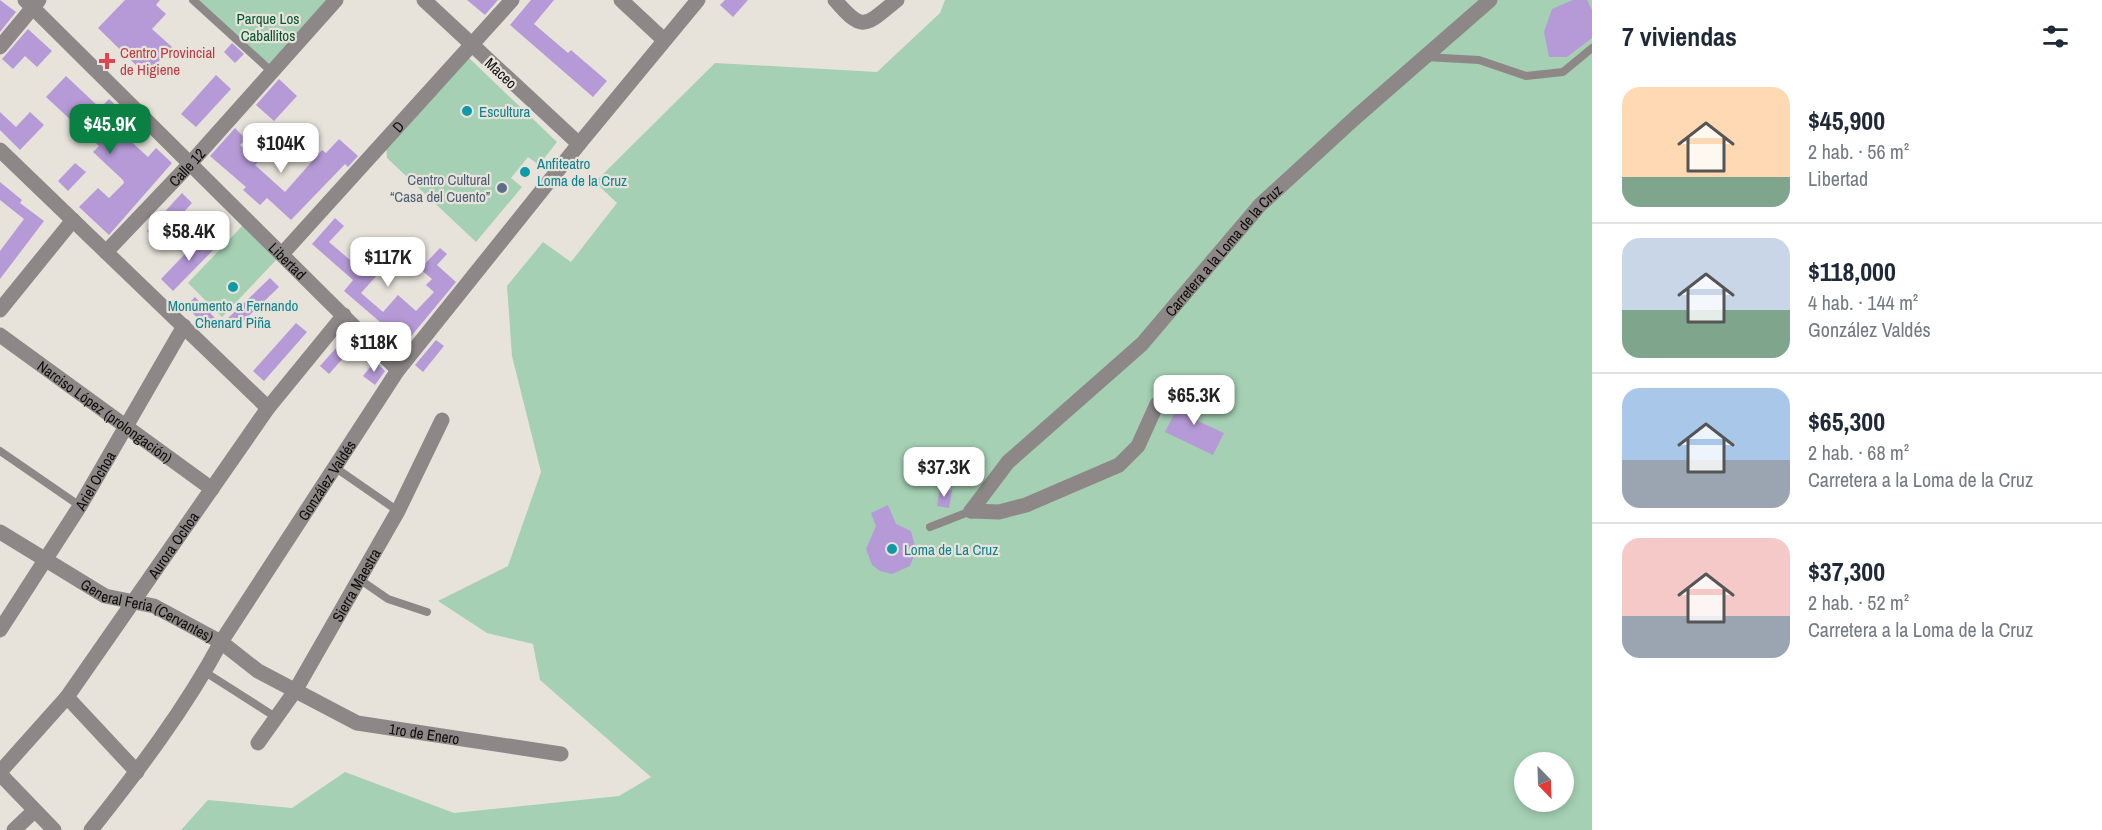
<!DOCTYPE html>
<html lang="es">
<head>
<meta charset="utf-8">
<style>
	:root { --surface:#fff; --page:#f6f6f7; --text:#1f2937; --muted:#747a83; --line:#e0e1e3; --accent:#0b8043 }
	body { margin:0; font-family:"Archivo Narrow",sans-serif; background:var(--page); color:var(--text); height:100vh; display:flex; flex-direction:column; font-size:22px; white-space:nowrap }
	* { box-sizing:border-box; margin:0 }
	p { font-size:20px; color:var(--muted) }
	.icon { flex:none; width:33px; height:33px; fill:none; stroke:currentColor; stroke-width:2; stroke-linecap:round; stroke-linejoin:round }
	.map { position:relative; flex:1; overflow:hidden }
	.drawer { display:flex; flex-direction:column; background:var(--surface); width:510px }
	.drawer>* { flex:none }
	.needle { width:39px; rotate:157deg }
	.buttons { position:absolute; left:1514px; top:752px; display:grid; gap:12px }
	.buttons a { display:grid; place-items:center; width:60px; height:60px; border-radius:50%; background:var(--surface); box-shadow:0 3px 9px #0003; font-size:30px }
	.price { position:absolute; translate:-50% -51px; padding:0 14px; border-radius:12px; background:#fff; color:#222; font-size:20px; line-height:39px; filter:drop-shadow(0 2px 3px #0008) }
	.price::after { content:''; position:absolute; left:50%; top:36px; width:18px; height:14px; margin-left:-9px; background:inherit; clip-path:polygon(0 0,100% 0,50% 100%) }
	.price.selected { background:var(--accent); color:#fff }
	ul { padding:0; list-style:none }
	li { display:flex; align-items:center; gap:18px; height:150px; padding:0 30px }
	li+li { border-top:2px solid var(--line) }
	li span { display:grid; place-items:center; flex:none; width:168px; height:120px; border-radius:18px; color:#555 }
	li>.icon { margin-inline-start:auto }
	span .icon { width:72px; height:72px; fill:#fffc; stroke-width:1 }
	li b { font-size:26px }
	h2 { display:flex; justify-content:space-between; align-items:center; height:72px; padding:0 30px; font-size:26px }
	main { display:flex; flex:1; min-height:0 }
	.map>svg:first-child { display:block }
	.green { fill:#a5d0b3; fill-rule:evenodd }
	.building { fill:#b69ad7 }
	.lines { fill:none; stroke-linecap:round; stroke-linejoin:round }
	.service { stroke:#8d8887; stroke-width:8 }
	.minor { stroke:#8d8887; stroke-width:15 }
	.tertiary { stroke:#8d8887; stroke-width:15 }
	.health-dot { fill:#e0444e; stroke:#e7e3db; stroke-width:2 }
	.culture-dot { fill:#0f9aa8; stroke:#e7e3db; stroke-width:2 }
	.service-dot { fill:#5c6f8a; stroke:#e7e3db; stroke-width:2 }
	.labels { text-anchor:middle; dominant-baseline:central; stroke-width:4.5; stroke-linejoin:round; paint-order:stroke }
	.park-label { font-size:15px; fill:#00552e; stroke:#e7e3db }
	.health-label { font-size:15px; fill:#be3a42; stroke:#e7e3db; text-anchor:start }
	.street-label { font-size:15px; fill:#0d0c09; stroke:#e7e3db }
	.culture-label { font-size:15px; fill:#0d838f; stroke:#e7e3db; text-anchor:start }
	.service-label { font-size:15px; fill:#4e5e75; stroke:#e7e3db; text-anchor:end }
</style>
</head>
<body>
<main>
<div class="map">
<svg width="1592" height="830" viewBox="0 0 1592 830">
	<rect width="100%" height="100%" fill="#e7e3db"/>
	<g class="green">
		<path d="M198 0H327L269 64Z"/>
		<path d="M945 0H1592V830H181L208 800 292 808 345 772 454 813 619 796 651 777 540 680 533 644 487 633 438 601 508 566 541 472 512 356 507 286 543 242 571 262 617 203 595 182 715 63 877 72 940 13ZM1524 762H1563V801H1524Z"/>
		<path d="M469 58 557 142 539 165 528 157 511 178 522 187 476 242 387 158 386 144Z"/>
		<path d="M244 224 278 258 222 317 188 283Z"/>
	</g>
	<g class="building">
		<path d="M0 0 16 12 0 32Z"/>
		<path d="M125 0H160L156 5 166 14 152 29 172 47 146 75 98 28Z"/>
		<path d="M467 0H498L485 15Z"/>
		<path d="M531 0H554L534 24 568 53 571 50 607 81 593 97 510 25Z"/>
		<path d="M725 0H748L733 17 720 5Z"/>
		<path d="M1573 0H1587L1592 10V38L1567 57H1549L1544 32 1552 9Z"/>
		<path d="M28 29 52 51 37 67 25 56 13 69 2 59Z"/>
		<path d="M232 43 244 54 235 63 224 52Z"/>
		<path d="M216 75 231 89 196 127 181 114Z"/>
		<path d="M66 76 100 108 109 99 122 111 111 123 148 157 156 148 172 163 109 235 79 207 98 188 109 198 124 183 123 180 93 152 99 146 46 97Z"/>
		<path d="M279 79 297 96 274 121 256 105Z"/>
		<path d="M0 112 16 127 30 112 44 125 20 150 0 130Z"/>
		<path d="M235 128 246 139 240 145 258 162 255 165 285 192 322 150 326 153 339 139 358 156 348 167 345 164 291 220 267 198 260 205 243 190 246 187 210 156Z"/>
		<path d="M75 163 86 172 68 191 58 181Z"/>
		<path d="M0 182 22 200 20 203 44 221 0 279V251L24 219 0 200Z"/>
		<path d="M182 193 192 203 157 241 147 231Z"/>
		<path d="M335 218 344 226 329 242 362 270 368 263 379 273 361 293 383 312 398 295 416 311 434 292 426 285 432 279 420 269 440 248 447 254 437 265 456 282 403 346 392 336 394 334 344 291 353 280 312 244Z"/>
		<path d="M205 233 218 245 173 291 161 279Z"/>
		<path d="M270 278 279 287 234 330 225 321Z"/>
		<path d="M195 297 215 318 206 327 186 306Z"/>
		<path d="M296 323 307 332 264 381 253 371Z"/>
		<path d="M344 339 353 347 329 374 320 366Z"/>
		<path d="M436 340 444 346 423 372 415 365Z"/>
		<path d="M375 361 385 371 375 385 363 376Z"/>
		<path d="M1188 391 1202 392 1198 421 1224 433 1213 455 1165 432 1176 410 1185 414Z"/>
		<path d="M940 488 952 490 949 508 937 506Z"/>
		<path d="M888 505 896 524 911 531 916 550 910 566 892 574 880 571 872 565 866 549 876 526 871 513Z"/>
	</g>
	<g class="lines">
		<g class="service">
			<path d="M193 0 271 71"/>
			<path d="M1425 57 1479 60 1526 76 1563 72 1592 48"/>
			<path d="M0 451 80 506"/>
			<path d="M333 466 398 511"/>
			<path d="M930 527 971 511"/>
			<path d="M359 579 388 599 427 612"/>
			<path d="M205 672 277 718"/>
		</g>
		<g class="minor">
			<path d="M621 0 664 40"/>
			<path d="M835 0C863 33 865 26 897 0"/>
			<path d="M0 47 39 0"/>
			<path d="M579 144 698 0"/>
			<path d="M0 150 268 408"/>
			<path id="s1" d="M106 252 187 167 336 0"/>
			<path id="s2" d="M283 253 512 0"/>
			<path d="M0 310 73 220"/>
			<path id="s3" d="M0 335 212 489"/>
			<path d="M971 511 999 512 1026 505 1119 465 1138 446 1157 404"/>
			<path id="s4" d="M0 532 105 596 154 606 221 642 258 671 357 723 561 754"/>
			<path id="s5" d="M0 630 80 506 184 326"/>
			<path d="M67 697 137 772"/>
			<path id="s6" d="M258 743 295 691 398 511 442 420"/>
			<path id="s7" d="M0 772 67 697 268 408 344 315"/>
			<path d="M0 774 54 830"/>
			<path d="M14 830 34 811"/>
			<path id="s8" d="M91 830C138 771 185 709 221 642L398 370"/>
		</g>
		<g class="tertiary">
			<path id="s9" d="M25 0 398 370 579 144 424 0"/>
			<path id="s10" d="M971 511 1008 462 1142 344 1260 205 1356 117 1490 0"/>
		</g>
	</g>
	<path class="health-dot" d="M104 52h6v6h6v6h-6v6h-6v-6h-6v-6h6z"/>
	<g class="culture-dot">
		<circle cx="467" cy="111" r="6"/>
		<circle cx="525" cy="172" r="6"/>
		<circle cx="233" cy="287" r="6"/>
		<circle cx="892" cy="549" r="6"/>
	</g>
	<circle class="service-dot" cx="502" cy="188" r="6"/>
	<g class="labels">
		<g class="park-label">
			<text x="268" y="18">Parque Los<tspan x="268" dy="17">Caballitos</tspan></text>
		</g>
		<g class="health-label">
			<text x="120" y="52">Centro Provincial<tspan x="120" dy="17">de Higiene</tspan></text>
		</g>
		<g class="street-label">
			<text transform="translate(501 73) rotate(43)">Maceo</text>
			<text stroke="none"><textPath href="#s2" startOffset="171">D</textPath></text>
			<text stroke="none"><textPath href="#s1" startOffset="117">Calle 12</textPath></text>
			<text stroke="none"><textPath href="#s10" startOffset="364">Carretera a la Loma de la Cruz</textPath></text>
			<text stroke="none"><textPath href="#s9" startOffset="370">Libertad</textPath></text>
			<text stroke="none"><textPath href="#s3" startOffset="130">Narciso López (prolongación)</textPath></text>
			<text stroke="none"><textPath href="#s5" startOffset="177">Ariel Ochoa</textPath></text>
			<text stroke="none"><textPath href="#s8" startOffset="422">González Valdés</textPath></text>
			<text stroke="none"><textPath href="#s7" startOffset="286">Aurora Ochoa</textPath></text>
			<text stroke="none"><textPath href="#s6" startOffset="186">Sierra Maestra</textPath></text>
			<text stroke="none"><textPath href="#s4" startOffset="168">General Feria (Cervantes)</textPath></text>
			<text stroke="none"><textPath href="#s4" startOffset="476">1ro de Enero</textPath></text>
		</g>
		<g class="culture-label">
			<text x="479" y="111">Escultura</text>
			<text x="537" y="163">Anfiteatro<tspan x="537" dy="17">Loma de la Cruz</tspan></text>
			<text x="233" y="305" text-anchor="middle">Monumento a Fernando<tspan x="233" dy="17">Chenard Piña</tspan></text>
			<text x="904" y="549">Loma de La Cruz</text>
		</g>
		<g class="service-label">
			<text x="490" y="179">Centro Cultural<tspan x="490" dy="17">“Casa del Cuento”</tspan></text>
		</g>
	</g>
</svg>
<div class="buttons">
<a><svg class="needle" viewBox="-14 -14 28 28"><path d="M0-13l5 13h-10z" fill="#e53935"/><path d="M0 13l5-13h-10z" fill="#747a83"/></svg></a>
</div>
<b class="price selected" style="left:110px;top:155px">$45.9K</b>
<b class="price" style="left:281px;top:174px">$104K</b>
<b class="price" style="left:189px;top:262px">$58.4K</b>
<b class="price" style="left:388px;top:288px">$117K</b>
<b class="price" style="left:374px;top:373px">$118K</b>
<b class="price" style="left:1194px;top:426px">$65.3K</b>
<b class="price" style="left:944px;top:498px">$37.3K</b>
</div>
<section class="drawer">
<h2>7 viviendas<svg class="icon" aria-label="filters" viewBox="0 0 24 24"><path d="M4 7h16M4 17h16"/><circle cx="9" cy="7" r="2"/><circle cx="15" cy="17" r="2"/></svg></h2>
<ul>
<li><span style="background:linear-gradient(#ffd9b3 75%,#7fa58c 0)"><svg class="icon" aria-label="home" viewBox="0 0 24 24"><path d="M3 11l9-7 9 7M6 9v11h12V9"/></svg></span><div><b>$45,900</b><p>2 hab. · 56 m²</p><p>Libertad</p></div></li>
<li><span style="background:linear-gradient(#c9d6e8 60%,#7fa58c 0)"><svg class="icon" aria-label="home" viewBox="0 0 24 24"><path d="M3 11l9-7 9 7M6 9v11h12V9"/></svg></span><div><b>$118,000</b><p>4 hab. · 144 m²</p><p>González Valdés</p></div></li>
<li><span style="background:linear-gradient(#a9c7e8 60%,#9aa5b1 0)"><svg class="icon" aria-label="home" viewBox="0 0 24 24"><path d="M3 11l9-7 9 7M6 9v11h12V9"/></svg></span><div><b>$65,300</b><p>2 hab. · 68 m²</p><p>Carretera a la Loma de la Cruz</p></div></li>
<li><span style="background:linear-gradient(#f6c9c9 65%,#9aa5b1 0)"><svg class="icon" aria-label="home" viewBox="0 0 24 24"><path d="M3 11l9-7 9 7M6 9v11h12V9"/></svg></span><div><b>$37,300</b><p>2 hab. · 52 m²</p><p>Carretera a la Loma de la Cruz</p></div></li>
</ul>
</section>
</main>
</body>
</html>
